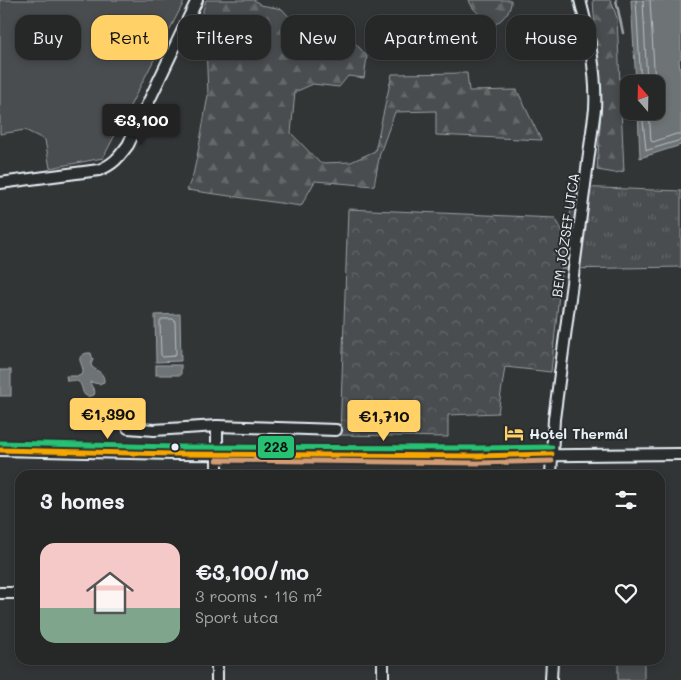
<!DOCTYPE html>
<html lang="en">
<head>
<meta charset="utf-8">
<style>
	:root { --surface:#262828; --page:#2e3030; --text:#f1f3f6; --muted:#a4a6a8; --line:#424445; --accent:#ffd166 }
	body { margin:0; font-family:Mali,sans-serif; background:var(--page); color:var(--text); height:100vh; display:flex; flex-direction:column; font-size:19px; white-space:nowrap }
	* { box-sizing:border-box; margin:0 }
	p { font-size:16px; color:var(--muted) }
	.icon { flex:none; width:28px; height:28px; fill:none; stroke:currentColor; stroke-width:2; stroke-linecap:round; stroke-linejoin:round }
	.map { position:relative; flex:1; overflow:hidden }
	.side { position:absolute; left:15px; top:470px; width:650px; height:195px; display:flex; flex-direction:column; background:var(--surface); border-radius:15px; box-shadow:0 2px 8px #0003,0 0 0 1px var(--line) }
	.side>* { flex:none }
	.guide { position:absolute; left:15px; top:15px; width:651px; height:45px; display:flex; gap:10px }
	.needle { width:32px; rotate:340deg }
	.fabs { position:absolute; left:620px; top:75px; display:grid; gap:10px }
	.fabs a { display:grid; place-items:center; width:45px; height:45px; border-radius:10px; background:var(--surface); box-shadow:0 2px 8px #0003,0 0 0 1px var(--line); font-size:25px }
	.price { position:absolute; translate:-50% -42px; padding:0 11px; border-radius:5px; background:var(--accent); color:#111; font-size:16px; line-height:32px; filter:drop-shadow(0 1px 2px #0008) }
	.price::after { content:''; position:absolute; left:50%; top:30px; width:15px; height:11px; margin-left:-8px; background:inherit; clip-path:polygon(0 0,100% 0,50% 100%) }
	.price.selected { background:#222; color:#fff }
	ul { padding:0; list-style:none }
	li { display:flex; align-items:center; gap:15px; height:125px; padding:0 25px }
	li span { display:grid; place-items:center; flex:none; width:140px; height:100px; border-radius:15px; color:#555 }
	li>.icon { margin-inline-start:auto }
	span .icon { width:60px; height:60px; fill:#fffc; stroke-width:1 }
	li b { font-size:21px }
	h2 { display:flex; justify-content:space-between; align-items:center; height:60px; padding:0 25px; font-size:21px }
	.tag { padding:0 18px; border-radius:15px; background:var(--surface); box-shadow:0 2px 8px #0003,0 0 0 1px var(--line); font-size:18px; line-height:45px }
	.tag.selected { background:var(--accent); color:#111 }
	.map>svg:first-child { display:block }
	.grass { fill:url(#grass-tufts); stroke:#989fa4 }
	.forest { fill:url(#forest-firs); stroke:#989fa4 }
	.park { fill:url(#park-crowns); stroke:#989fa4 }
	.pitch { fill:#494d4f; stroke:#989fa4 }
	.water { fill:#6e7376; stroke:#9fa5aa }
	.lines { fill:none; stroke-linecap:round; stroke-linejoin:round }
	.shore { stroke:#b7bfc4; stroke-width:1 }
	.stream { stroke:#9fa5aa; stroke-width:2.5 }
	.street-casing { stroke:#e8f1f8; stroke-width:14 }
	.street { stroke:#2a2d2e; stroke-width:10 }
	.bus-1-casing { stroke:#2a2d2e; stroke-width:9 }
	.bus-2-casing { stroke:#2a2d2e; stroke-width:9 }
	.bus-3-casing { stroke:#2a2d2e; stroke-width:9 }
	.bus-1 { stroke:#f7a600; stroke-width:5 }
	.bus-2 { stroke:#d39c74; stroke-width:5 }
	.bus-3 { stroke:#26c172; stroke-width:5 }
	.bus-dot { fill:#e8f1f8; stroke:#2a2d2e; stroke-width:2 }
	.labels { text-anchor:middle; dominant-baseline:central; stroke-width:4; stroke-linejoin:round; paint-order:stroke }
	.street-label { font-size:14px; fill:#e8f1f8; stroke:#2a2d2e }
	.poi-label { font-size:14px; font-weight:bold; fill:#e8f1f8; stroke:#2a2d2e; text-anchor:start }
	.line-badge { stroke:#2a2d2e; stroke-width:2 }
	.pale-badge-label { font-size:14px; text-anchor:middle; font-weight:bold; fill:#111 }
</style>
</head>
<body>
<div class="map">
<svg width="681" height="680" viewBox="0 0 681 680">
	<defs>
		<pattern id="grass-tufts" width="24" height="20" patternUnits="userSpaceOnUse" patternTransform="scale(1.25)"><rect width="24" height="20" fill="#494d4f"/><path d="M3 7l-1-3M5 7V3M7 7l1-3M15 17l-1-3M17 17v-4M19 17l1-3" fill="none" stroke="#636769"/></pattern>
		<pattern id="forest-firs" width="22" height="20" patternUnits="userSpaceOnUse" patternTransform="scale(1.25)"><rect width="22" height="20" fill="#494d4f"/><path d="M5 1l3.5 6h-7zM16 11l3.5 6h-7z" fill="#636769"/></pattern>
		<pattern id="park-crowns" width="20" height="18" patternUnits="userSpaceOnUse" patternTransform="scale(1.25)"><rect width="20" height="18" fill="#494d4f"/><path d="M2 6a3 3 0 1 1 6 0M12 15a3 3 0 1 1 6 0" fill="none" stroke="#636769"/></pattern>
	</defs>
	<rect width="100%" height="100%" fill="#323536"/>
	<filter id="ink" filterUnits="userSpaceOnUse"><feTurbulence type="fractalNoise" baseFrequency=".02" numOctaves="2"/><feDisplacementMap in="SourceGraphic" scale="10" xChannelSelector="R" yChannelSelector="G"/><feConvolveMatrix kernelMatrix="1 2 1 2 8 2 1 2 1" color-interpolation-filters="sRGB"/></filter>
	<g filter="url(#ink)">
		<path class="grass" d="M574 187 681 191V267L563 269Z"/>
		<g class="forest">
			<path d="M206 0H254L261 5 282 9 305 34 355 43 367 56 364 78 348 76 339 87 313 84 295 92 291 133 320 163 351 162 375 151 392 74 467 73 469 91 517 90 541 140 436 135V111L395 112 380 153 374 186 315 181 301 206 187 190 193 175 199 147 208 95 206 44 198 28Z"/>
			<path d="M469 0H511C512 10 504 18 496 24 485 18 473 13 469 0Z"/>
			<path d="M593 0H611L617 18 624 171 615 173 597 170 601 111Z"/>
		</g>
		<path class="park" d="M348 209 555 218 565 235 551 372 505 367 498 413 448 415V437L340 435Z"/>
		<g class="pitch">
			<path d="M0 0H185L103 158 50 168 45 140 25 130 0 134Z"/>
			<path d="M618 661 644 662V680H618Z"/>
		</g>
		<g class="water">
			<path d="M631 0H681V58L679 60 681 79V145L640 158 638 111H656V84H636Z"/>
			<path d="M180 314 181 361 156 362 155 315Z"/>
			<path d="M87 353H91L93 360 91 364 92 367C97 371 105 373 104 382L99 384 90 382V383L95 392 94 395C78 401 86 383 76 381 73 380 70 381 67 381L66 376H79L83 373C84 364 73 357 87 353Z"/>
			<rect x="156" y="365" width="25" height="10"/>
			<rect x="0" y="370" width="11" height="26"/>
		</g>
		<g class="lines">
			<g class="shore">
				<path d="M636 0 641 84"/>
				<path d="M643 0 647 84"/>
				<path d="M650 0 655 84"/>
				<path d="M642 111 646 150H648L681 140"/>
				<path d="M649 111 651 141 653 142 676 134H681"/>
				<path d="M163 319H173L175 321 176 354 174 356 163 357 161 355 160 322Z"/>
			</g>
			<path class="stream" d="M616 0 623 33"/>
			<g class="street-casing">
				<g id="street">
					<path d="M0 183 99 170C114 164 119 157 128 145L197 0"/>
					<path d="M128 428 154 430 217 426"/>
					<path d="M0 450 174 454 478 456 681 454"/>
					<path d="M217 475V426L336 430"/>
					<path d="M551 475 554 419 595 109C597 74 589 34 580 0"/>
					<path d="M0 593H20"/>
					<path d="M217 660V680"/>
					<path d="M383 660V680"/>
					<path d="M551 680 552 660"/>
				</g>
			</g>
			<use href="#street" class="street"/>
			<g class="bus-1-casing">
				<path id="bus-1" d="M0 450 174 454 478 456 552 454"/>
			</g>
			<g class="bus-2-casing">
				<path id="bus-2" d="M217 460 478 463 552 461"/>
			</g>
			<g class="bus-3-casing">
				<path id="bus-3" d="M0 443 174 447 478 448 552 447"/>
			</g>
			<use href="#bus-1" class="bus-1"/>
			<use href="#bus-2" class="bus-2"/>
			<use href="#bus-3" class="bus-3"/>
		</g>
	</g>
	<defs>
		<g id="hotel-bare" transform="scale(1.5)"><path d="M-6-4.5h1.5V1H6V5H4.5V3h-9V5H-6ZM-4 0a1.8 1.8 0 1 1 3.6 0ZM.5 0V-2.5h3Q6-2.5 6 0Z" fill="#ffd166" stroke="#2a2d2e" stroke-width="2.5" paint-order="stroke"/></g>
	</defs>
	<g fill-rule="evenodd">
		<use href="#hotel-bare" x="514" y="433"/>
	</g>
	<circle class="bus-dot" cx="175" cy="447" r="4.5"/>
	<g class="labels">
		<g class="street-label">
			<text transform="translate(565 235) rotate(-82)">BEM JÓZSEF UTCA</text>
		</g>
		<g class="poi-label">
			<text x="529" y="433">Hotel Thermál</text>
		</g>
	</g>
	<rect class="line-badge" x="257" y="435" width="38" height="24" rx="5" fill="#26c172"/>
	<g class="pale-badge-label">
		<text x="276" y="452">228</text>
	</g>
</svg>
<div class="fabs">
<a><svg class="needle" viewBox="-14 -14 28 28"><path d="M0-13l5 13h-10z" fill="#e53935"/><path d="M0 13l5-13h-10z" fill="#a4a6a8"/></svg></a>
</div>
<b class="price selected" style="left:141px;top:146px">€3,100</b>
<b class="price" style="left:108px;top:440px">€1,390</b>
<b class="price" style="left:384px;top:442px">€1,710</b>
<div class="guide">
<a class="tag">Buy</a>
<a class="tag selected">Rent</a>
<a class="tag">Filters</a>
<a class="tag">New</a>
<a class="tag">Apartment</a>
<a class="tag">House</a>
</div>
<section class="side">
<h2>3 homes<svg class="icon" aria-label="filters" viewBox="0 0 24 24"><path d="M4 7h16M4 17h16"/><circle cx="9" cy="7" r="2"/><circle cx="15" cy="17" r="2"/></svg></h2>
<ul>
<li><span style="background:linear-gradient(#f6c9c9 65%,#7fa58c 0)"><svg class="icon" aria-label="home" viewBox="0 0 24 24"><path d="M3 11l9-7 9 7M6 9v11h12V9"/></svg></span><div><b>€3,100/mo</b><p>3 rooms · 116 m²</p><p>Sport utca</p></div><svg class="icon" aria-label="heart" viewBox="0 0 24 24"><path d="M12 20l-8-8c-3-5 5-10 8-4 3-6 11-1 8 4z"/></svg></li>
</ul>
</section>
</div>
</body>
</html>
